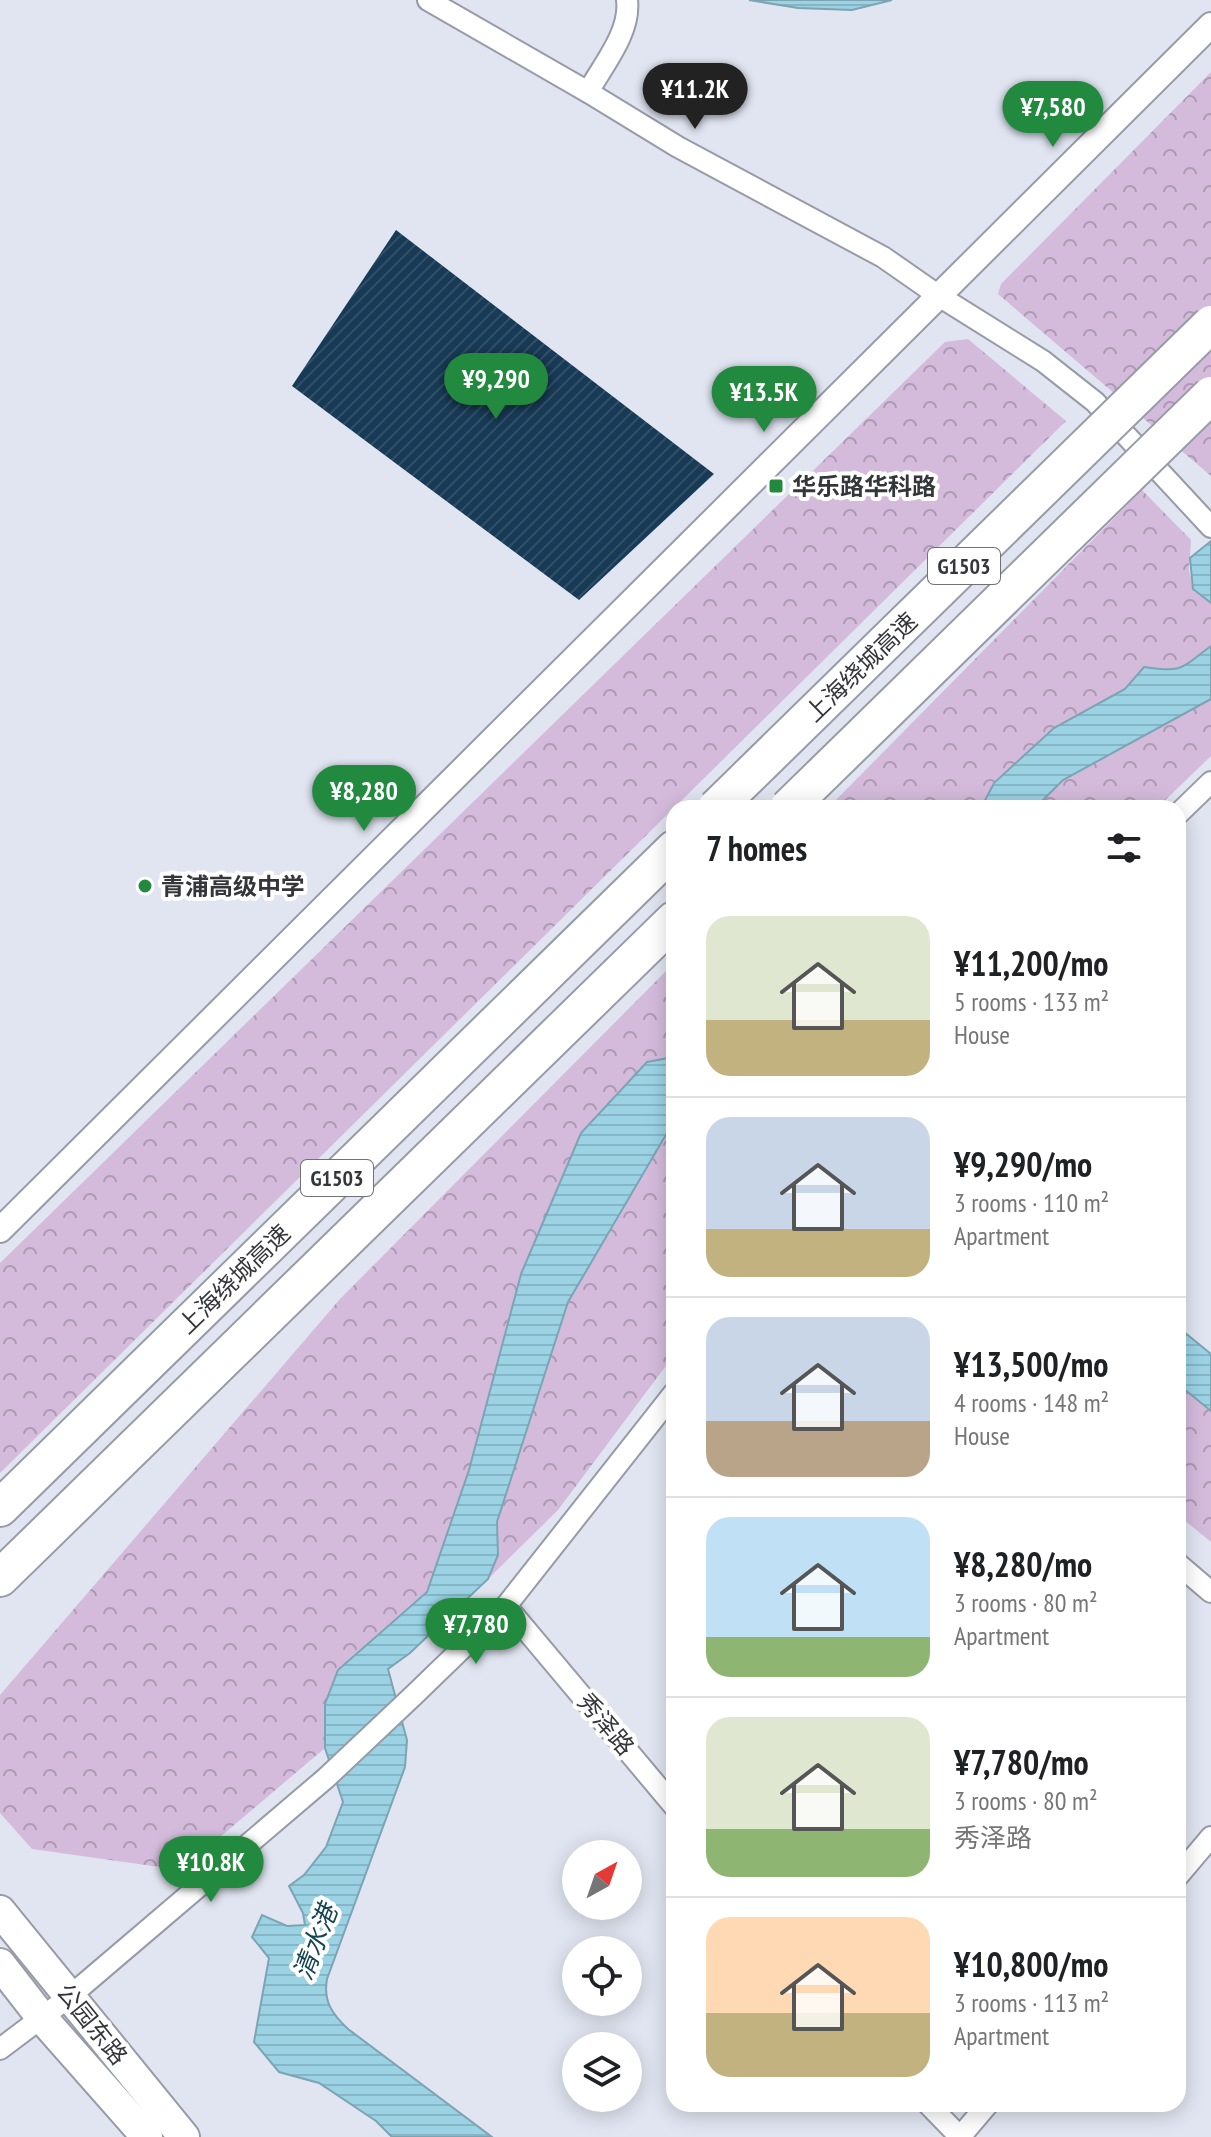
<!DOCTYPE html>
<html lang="en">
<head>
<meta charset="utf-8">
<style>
	:root { --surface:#fff; --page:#f2f2f2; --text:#202124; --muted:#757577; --line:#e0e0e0; --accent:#228a3f }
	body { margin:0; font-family:"PT Sans Narrow","Noto Sans SC",sans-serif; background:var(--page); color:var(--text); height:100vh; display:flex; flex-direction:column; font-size:30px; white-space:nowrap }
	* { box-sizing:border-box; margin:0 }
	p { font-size:26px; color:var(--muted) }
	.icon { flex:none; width:44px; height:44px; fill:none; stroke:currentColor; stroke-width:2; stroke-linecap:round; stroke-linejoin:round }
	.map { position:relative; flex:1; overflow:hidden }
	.side { position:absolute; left:666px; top:800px; width:520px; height:1312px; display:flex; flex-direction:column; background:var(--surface); border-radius:24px; box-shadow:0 4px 20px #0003 }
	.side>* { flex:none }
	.needle { width:52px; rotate:40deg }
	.tools { position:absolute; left:562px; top:1840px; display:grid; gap:16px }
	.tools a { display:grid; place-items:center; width:80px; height:80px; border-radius:50%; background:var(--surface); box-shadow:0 4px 20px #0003; font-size:40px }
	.price { position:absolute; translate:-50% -68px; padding:0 18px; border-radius:28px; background:var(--accent); color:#fff; font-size:26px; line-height:52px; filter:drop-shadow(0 2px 4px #0008) }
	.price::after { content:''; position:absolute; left:50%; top:48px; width:24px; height:18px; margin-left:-12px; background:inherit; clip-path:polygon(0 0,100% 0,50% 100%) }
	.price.on { background:#222; color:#fff }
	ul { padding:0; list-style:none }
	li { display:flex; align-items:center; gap:24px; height:200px; padding:0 40px }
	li+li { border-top:2px solid var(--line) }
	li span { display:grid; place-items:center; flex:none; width:224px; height:160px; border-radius:24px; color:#555 }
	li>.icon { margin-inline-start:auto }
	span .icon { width:96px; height:96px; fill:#fffc; stroke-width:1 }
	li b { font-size:34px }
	h2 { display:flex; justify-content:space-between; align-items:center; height:96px; padding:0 40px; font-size:34px }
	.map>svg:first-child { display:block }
	.park { fill:url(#park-crowns) }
	.water { fill:url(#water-rules); stroke:#7ca4b2; stroke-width:2 }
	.building { fill:url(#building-hatch) }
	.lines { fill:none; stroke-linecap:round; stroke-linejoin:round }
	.minor-casing { stroke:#979ba7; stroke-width:24 }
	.tertiary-casing { stroke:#979ba7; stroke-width:28 }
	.primary-casing { stroke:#979ba7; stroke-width:34 }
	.motorway-casing { stroke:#979ba7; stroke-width:40 }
	.minor { stroke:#fff; stroke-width:20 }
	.tertiary { stroke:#fff; stroke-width:24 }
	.primary { stroke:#fff; stroke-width:30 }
	.motorway { stroke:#fff; stroke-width:36 }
	.motorway-bridge-casing { stroke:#979ba7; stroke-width:40; stroke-linecap:butt }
	.motorway-bridge { stroke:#fff; stroke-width:36 }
	.poi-dot { fill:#228a3f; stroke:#fff; stroke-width:3 }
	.labels { text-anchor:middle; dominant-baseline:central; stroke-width:8; stroke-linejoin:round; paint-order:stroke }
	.shield { fill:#fff; stroke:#717275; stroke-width:2 }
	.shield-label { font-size:22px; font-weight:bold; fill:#34363a }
	.poi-label { font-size:24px; font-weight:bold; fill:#34363a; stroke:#fff; text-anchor:start }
	.street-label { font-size:24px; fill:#34363a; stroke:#fff }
	.water-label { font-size:26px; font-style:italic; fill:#144452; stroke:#fff }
</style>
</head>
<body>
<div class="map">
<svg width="1211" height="2137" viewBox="0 0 1211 2137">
	<defs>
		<pattern id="park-crowns" width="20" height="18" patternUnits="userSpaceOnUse" patternTransform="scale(2)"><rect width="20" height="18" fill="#d4bbdc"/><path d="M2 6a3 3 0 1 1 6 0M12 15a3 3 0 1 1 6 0" fill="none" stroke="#ad99b3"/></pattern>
		<pattern id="water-rules" width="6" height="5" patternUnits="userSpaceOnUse" patternTransform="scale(2)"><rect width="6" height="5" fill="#9bd3e5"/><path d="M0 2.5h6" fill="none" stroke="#86b6c5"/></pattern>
		<pattern id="building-hatch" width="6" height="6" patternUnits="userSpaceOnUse" patternTransform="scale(2)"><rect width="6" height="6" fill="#173a56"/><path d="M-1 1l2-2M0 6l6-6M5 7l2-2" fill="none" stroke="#314f66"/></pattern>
	</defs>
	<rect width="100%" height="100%" fill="#e0e5f1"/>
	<g class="park">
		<path d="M1211 72V476L998 294 1001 284Z"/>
		<path d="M968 339 1066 421 0 1473V1263L945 342Z"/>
		<path d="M1142 490 1191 540 1189 570 1193 589 1211 603V646C1180 669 1183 673 1144 667L1125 689 1054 728 994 783 981 808H828Z"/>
		<path d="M1211 699V756L1157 808H1035L1063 780Z"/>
		<path d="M674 963V1057L647 1062 469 1470 427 1592 338 1670 325 1704V1748L181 1870 32 1849 0 1813V1695L340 1299Z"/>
		<path d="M674 1121V1355L558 1510 488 1579 483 1568 568 1302Z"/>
		<path d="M1178 1384 1211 1411V1542L1178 1515Z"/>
	</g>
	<g class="water">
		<path d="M749 0H892L852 10 798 8Z"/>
		<path d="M1211 541V603L1193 589 1190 558Z"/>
		<path d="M1211 646V699L1063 780 1035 808H981L994 783 1054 728 1125 689 1144 667C1183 673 1180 669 1211 646Z"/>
		<path d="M674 1057V1121L568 1302 497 1522 498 1555 488 1579 410 1653 388 1669 407 1740 405 1767 327 1979C323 2001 332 2014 348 2029L492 2137H392L376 2121 319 2083 279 2072 254 2042 269 1958 252 1937 262 1915 287 1926 305 1925 303 1913 289 1886 304 1875 326 1847 343 1802 325 1748V1704L338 1670 427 1592 469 1470 521 1274 581 1133 647 1062Z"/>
		<path d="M1178 1327 1211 1354V1411L1178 1384Z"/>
	</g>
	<path class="building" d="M396 230 714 474 579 600 292 386Z"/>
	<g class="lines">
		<g class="minor-casing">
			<g id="minor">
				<path d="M428 0 588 92 678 147 883 257 939 296 1043 361 1095 402 1211 527"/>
				<path d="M588 92C603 65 631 32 627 0"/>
				<path d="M1178 814 1211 782"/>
				<path d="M1178 1564 1211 1592"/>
				<path d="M506 1606 674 1806"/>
				<path d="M1178 1876 1211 1837"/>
				<path d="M0 2049 69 1997 326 1778 414 1695 506 1606 674 1393"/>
				<path d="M928 2104 960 2137"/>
				<path d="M960 2137 988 2104"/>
			</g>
		</g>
		<g class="tertiary-casing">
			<path id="tertiary" d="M0 1230 1211 25"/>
		</g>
		<g class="primary-casing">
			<g id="primary">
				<path d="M0 1911 184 2137"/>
				<path d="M0 1964 42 2018 147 2137"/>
			</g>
		</g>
		<g class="motorway-casing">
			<g id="motorway">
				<path d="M0 1508 674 849"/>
				<path d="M0 1578 674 920"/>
			</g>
		</g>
		<use href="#minor" class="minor"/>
		<use href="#tertiary" class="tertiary"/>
		<use href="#primary" class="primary"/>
		<use href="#motorway" class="motorway"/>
		<g class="motorway-bridge-casing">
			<g id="motorway-bridge">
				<path d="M716 808 1211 324"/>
				<path d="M788 808 1211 395"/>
			</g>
		</g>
		<use href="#motorway-bridge" class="motorway-bridge"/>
	</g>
	<g class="poi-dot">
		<rect x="768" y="478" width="16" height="16" rx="4"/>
		<circle cx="145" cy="886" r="8"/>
	</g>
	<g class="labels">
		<g class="shield">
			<rect x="928" y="548" width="72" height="36" rx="6"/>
			<rect x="301" y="1160" width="72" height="36" rx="6"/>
		</g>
		<g class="shield-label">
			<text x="964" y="566">G1503</text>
			<text x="337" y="1178">G1503</text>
		</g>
		<g class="poi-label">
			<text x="792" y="486">华乐路华科路</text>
			<text x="161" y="886">青浦高级中学</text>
		</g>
		<g class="street-label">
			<text transform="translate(861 667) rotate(-44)">上海绕城高速</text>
			<text transform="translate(234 1279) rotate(-44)">上海绕城高速</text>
			<text transform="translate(606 1724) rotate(50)">秀泽路</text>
			<text transform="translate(92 2024) rotate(51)">公园东路</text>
		</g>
		<g class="water-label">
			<text transform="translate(315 1942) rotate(-69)">清水港</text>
		</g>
	</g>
</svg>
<div class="tools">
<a><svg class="needle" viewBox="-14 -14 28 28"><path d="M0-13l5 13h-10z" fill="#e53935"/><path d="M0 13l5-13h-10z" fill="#757577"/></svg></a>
<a><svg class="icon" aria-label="locate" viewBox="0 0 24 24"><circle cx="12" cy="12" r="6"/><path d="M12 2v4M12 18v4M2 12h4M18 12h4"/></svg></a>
<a><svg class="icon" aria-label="layers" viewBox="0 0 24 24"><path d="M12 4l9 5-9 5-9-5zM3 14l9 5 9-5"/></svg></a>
</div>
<b class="price on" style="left:695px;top:131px">¥11.2K</b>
<b class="price" style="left:1053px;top:149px">¥7,580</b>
<b class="price" style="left:496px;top:421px">¥9,290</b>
<b class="price" style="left:764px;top:434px">¥13.5K</b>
<b class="price" style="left:364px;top:833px">¥8,280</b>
<b class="price" style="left:476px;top:1666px">¥7,780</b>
<b class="price" style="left:211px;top:1904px">¥10.8K</b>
<section class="side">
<h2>7 homes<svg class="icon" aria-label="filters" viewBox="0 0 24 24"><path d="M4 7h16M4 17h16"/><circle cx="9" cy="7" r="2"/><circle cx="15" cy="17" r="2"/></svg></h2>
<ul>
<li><span style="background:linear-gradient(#dfe7d0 65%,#c2b280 0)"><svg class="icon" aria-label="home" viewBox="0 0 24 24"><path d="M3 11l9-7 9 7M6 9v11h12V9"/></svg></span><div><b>¥11,200/mo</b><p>5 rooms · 133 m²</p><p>House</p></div></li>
<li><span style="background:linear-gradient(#c9d6e8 70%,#c2b280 0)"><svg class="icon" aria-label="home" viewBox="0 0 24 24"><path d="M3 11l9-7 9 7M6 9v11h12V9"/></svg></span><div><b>¥9,290/mo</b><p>3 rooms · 110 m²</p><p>Apartment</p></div></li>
<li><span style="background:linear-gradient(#c9d6e8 65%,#b9a48a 0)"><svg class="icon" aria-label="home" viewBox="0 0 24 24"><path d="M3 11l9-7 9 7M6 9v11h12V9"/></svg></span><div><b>¥13,500/mo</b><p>4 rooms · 148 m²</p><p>House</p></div></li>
<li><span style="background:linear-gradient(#bfe0f5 75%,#8fb573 0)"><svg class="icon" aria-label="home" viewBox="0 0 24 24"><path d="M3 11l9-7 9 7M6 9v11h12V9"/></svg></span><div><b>¥8,280/mo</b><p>3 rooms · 80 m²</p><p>Apartment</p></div></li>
<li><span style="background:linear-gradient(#dfe7d0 70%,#8fb573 0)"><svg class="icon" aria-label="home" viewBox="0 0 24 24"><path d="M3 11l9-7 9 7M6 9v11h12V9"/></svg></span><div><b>¥7,780/mo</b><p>3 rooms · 80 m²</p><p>秀泽路</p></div></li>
<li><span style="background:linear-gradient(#ffd9b3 60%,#c2b280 0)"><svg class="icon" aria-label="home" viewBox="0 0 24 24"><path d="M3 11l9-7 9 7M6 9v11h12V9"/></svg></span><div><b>¥10,800/mo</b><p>3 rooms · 113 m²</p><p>Apartment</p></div></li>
</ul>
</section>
</div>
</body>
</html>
